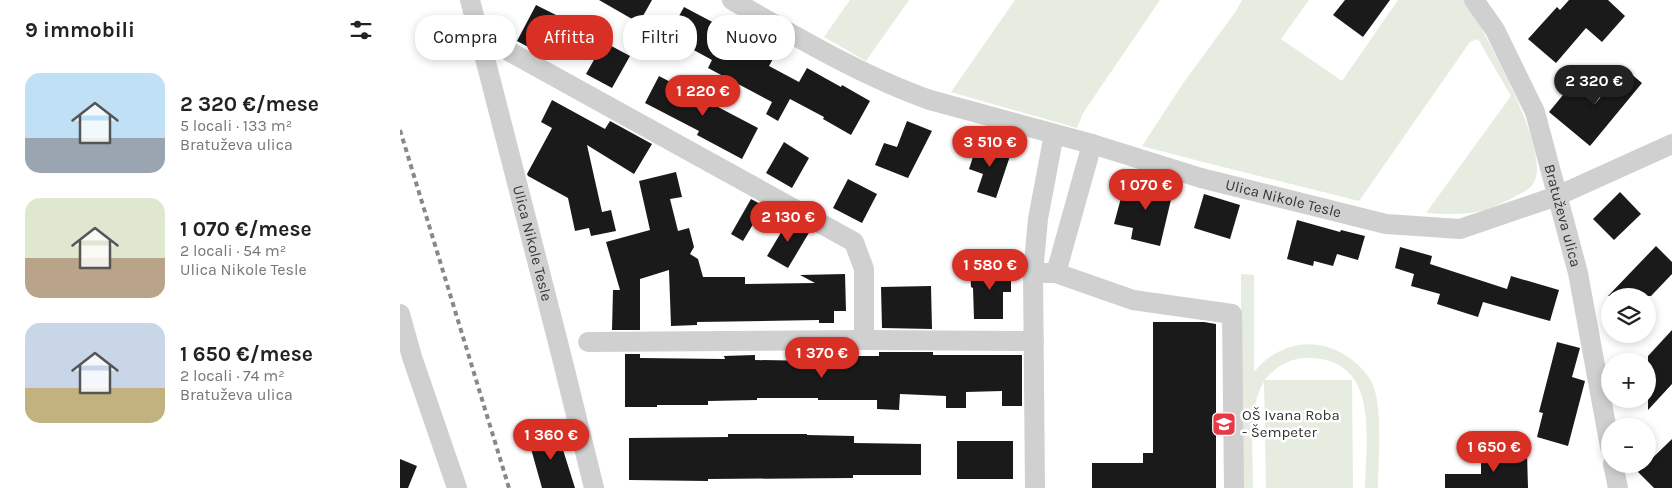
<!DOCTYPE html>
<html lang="it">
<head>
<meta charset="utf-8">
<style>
	:root { --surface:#fff; --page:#f2f2f2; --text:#222; --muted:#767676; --accent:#d93025 }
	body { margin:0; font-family:Karla,sans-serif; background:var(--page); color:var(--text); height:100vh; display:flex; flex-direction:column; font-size:19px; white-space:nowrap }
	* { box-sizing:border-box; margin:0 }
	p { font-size:16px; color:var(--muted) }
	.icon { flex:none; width:28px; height:28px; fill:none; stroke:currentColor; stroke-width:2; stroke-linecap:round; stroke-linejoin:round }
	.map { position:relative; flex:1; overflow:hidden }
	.details { display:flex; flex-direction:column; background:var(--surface); width:400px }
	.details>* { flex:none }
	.banner { position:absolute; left:15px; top:15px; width:475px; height:45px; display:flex; gap:10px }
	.controls { position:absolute; left:1201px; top:288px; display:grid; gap:10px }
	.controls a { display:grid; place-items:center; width:55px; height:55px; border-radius:50%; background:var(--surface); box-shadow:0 2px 8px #0003; font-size:25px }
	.price { position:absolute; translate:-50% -42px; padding:0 11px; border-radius:18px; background:var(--accent); color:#fff; font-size:16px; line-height:32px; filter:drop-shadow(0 1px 2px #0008) }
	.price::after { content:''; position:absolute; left:50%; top:30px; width:15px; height:11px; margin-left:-8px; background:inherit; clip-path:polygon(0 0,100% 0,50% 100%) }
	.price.active { background:#222; color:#fff }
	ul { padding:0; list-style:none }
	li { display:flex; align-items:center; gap:15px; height:125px; padding:0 25px }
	li span { display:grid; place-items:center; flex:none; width:140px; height:100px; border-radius:15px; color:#555 }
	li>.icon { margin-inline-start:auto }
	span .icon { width:60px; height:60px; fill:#fffc; stroke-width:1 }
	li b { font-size:21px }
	h2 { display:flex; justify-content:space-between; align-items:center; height:60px; padding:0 25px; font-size:21px }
	.pill { padding:0 18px; border-radius:20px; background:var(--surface); box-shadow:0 2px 8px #0003; font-size:18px; line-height:45px }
	.pill.active { background:var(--accent); color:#fff }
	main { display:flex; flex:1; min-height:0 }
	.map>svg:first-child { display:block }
	.green { fill:#e6ecdf }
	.building { fill:#1a1a1a }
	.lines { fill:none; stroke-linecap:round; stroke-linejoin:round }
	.minor { stroke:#d0d0d0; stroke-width:20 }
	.rail { stroke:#888; stroke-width:4; stroke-dasharray:5 4; stroke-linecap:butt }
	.labels { text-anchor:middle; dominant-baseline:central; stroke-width:5; stroke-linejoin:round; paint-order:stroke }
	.street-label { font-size:15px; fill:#333; stroke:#fff }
	.poi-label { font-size:15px; fill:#333; stroke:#fff; text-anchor:start }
</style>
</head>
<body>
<main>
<section class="details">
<h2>9 immobili<svg class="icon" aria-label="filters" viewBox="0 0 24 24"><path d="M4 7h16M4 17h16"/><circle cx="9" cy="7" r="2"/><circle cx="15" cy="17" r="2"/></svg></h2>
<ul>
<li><span style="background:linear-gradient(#bfe0f5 65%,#9aa5b1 0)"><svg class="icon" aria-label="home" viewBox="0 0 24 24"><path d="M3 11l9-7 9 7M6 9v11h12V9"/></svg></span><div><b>2 320 €/mese</b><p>5 locali · 133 m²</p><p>Bratuževa ulica</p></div></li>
<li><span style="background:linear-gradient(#dfe7d0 60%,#b9a48a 0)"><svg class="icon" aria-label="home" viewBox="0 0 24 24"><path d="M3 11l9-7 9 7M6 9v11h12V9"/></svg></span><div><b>1 070 €/mese</b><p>2 locali · 54 m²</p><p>Ulica Nikole Tesle</p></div></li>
<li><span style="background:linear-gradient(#c9d6e8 65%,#c2b280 0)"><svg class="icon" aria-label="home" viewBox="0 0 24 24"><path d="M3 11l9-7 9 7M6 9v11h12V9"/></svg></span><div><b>1 650 €/mese</b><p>2 locali · 74 m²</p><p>Bratuževa ulica</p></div></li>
</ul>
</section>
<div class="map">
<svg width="1272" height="488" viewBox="0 0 1272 488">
	<rect width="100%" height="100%" fill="#fff"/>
	<g class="green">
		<path d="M450 0H509L466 61 424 37Z"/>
		<path d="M615 0H760L683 113 677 128 551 92Z"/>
		<path d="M842 0H909L881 39 942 81 998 0H1065C1083 30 1154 154 1133 184 1129 190 1120 194 1114 197 1103 203 1089 210 1076 212 1060 215 1042 214 1026 213L1111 96 1078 39 1070 42 959 201 803 162 742 146 784 82 836 11Z"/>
		<path d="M841 274 854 275V372C879 341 919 335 951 359 960 366 969 375 973 385 983 410 978 461 978 488H965C966 438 980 358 908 358 892 357 874 367 865 380H952L953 488H866L864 382C848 405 853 458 853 488H841Z"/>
	</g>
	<g class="building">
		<path d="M199 0H252L239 23Z"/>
		<path d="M945 0H990L963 37 933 15Z"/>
		<path d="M1169 0H1208L1225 16 1202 42 1186 28 1156 63 1128 39 1157 7 1160 10Z"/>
		<path d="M136 5 170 22 151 59 117 41Z"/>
		<path d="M284 7 375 55 369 66 399 82 407 68 441 87 442 85 470 101 451 135 423 119 424 117 390 99 378 121 366 114 372 102 308 68 312 60 268 36Z"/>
		<path d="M204 42 230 56 212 88 186 74Z"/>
		<path d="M1224 68 1242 83 1190 146 1149 112 1172 84 1195 104Z"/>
		<path d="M259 76 358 128 342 159 297 135 299 131 245 103Z"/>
		<path d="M152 100 205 129 210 121 252 144 234 174 187 145 202 212 211 210 216 231 191 236 189 228 175 231 168 198 128 176 127 174 152 128 141 122Z"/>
		<path d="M507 121 532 131 508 178 475 165 484 143 497 147Z"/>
		<path d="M384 142 409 158 392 188 366 173Z"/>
		<path d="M578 142 611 153 596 198 577 192 583 174 569 169Z"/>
		<path d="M276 172 282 197 270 199 278 231 289 228 294 247 290 254 298 259 303 277H345V284L415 283 400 275 445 274 446 311H434V323H419V320L297 322V325L271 326 269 270 240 279V330H212L213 290H220L206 242 250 230 239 181Z"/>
		<path d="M738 178 774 187 760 246 731 239 733 228 714 224 722 194 733 197Z"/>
		<path d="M448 179 477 194 462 223 433 208Z"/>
		<path d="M1220 192 1241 214 1214 240 1193 219Z"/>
		<path d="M804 194 840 205 830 239 794 228Z"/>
		<path d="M351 199 364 206 343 241 331 234Z"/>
		<path d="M389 219 410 231 388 268 367 256Z"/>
		<path d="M897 220 940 232 941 230 965 236 958 260 937 254 933 266 914 261 913 266 887 259Z"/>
		<path d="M1256 246 1272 262V274L1251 296H1208Z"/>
		<path d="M1000 247 1032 256 1030 264 1107 289 1111 276 1159 290 1150 321 1083 302 1078 317 1037 304 1040 294 1011 286 1014 274 995 268Z"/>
		<path d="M570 268H611V292H603V319H574L573 288 571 287Z"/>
		<path d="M531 286 532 329 482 328 481 287Z"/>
		<path d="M753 322H804L816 324V488H692V463H743V453H753Z"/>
		<path d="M1272 330V384L1248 410V356Z"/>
		<path d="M1157 342 1180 348 1172 377 1185 381 1168 446 1137 437 1143 413 1139 412Z"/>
		<path d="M479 352H533V355H622V406H602V391L566 392V408H546V396L500 394 499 410 477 409V400H418V398H357V400L308 401V405H257V407H225V354H240V358L325 359 324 356 355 355V360L418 361V356H479Z"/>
		<path d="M157 430 164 453 175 488H142L128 438Z"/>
		<path d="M328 434H407V435L454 436V443L521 444V475H453V478L308 479V481L229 480V438L328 437Z"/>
		<path d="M1272 439V488H1254L1238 472Z"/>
		<rect x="557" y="441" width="56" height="38"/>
		<path d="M1127 453 1128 488H1045V474H1081V455Z"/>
		<path d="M0 459 17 466 8 488H0Z"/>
	</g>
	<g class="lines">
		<g class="minor">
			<path id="s1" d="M70 0 161 354 194 488"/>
			<path id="s2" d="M332 0C395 36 462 76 530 100L692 144 801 178 986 224 1060 229 1157 196 1272 144"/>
			<path id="s3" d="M1074 0 1095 30 1135 112 1178 273 1210 447"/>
			<path d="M110 52 454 242 464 269V340"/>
			<path d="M643 273H656L692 144"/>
			<path d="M656 273 733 300 832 314 834 488"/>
			<path d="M0 314 12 357 57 488"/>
			<path d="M188 342 464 340 634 341"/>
			<path d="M1213 464 1218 488"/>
			<path d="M635 488 633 273 638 219 654 134"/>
		</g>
		<path class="rail" d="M0 130 109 488"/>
	</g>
	<defs>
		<g id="school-square" transform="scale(1.25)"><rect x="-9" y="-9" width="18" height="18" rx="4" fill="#e63946" stroke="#fff"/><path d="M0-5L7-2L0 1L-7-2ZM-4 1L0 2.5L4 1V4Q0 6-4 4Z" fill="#fff"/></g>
	</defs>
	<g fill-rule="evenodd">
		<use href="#school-square" x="824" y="424"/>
	</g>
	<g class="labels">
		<g class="street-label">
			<text stroke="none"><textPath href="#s2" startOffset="589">Ulica Nikole Tesle</textPath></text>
			<text stroke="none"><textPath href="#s3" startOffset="235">Bratuževa ulica</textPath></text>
			<text stroke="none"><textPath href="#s1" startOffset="251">Ulica Nikole Tesle</textPath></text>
		</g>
		<g class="poi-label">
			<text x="842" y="415">OŠ Ivana Roba<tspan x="842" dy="17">- Šempeter</tspan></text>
		</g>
	</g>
</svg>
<div class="controls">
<a><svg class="icon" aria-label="layers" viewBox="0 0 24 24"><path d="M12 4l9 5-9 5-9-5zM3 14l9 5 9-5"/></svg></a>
<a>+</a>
<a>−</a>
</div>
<b class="price active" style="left:1194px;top:107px">2 320 €</b>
<b class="price" style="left:303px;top:117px">1 220 €</b>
<b class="price" style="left:590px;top:168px">3 510 €</b>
<b class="price" style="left:746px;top:211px">1 070 €</b>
<b class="price" style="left:388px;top:243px">2 130 €</b>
<b class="price" style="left:590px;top:291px">1 580 €</b>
<b class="price" style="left:422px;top:379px">1 370 €</b>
<b class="price" style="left:151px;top:461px">1 360 €</b>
<b class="price" style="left:1094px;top:473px">1 650 €</b>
<div class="banner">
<a class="pill">Compra</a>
<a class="pill active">Affitta</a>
<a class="pill">Filtri</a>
<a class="pill">Nuovo</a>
</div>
</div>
</main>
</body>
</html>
